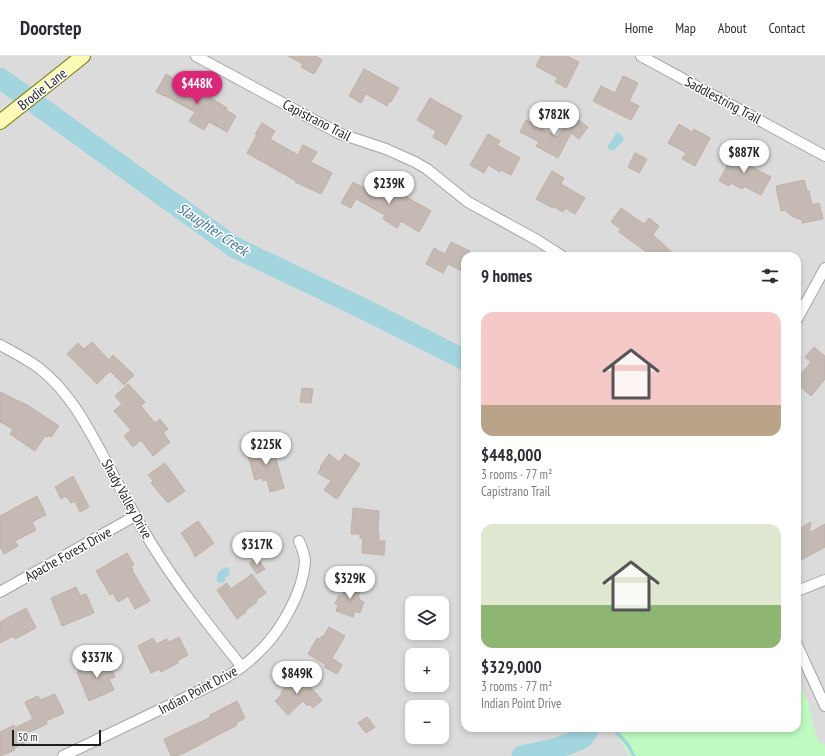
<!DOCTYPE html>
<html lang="en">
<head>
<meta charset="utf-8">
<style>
	:root { --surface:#fff; --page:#f2f2f3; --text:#2b2b33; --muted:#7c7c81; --line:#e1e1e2; --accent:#db2777 }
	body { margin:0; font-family:"PT Sans Narrow",sans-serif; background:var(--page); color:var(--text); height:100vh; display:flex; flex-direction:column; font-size:15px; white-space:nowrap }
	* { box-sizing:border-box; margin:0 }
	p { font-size:13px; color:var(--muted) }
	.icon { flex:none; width:22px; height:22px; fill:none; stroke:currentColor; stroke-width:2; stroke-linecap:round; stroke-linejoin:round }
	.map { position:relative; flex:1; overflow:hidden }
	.side { position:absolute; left:461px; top:196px; width:340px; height:480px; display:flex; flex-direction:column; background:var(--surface); border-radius:12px; box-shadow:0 2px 6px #0003 }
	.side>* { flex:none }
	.tools { position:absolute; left:405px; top:540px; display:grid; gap:8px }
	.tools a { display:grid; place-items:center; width:44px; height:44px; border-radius:8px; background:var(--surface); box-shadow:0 2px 6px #0003; font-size:20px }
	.scale { position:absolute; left:12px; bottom:10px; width:89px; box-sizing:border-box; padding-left:4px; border:2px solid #1e1e1e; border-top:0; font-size:11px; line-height:14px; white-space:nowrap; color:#1e1e1e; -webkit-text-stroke:3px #fff; paint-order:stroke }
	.price { position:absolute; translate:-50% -34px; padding:0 9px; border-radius:14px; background:#fff; color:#222; font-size:13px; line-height:26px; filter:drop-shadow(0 1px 2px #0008) }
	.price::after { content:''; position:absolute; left:50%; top:24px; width:12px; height:9px; margin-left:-6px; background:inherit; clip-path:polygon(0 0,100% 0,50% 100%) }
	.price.on { background:var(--accent); color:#fff }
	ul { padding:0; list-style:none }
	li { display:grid; align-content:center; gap:8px; height:212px; padding:0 20px }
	li span { display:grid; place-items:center; height:124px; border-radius:12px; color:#555 }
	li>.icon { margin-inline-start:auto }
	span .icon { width:72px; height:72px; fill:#fffc; stroke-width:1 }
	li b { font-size:17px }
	h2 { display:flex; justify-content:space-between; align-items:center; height:48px; padding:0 20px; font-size:17px }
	header { display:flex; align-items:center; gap:24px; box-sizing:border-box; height:56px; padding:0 20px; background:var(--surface); border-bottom:1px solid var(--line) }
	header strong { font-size:19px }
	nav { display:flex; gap:22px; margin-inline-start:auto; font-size:14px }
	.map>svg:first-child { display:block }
	.residential { fill:#dcdbdb; fill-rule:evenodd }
	.park { fill:#bffbc0 }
	.water { fill:#a3d5de }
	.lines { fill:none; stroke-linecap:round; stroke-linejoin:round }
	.stream { stroke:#a3d5de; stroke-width:3.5 }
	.river { stroke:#a3d5de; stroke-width:21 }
	.building { fill:#c4bab3; stroke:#c1b0a6 }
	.minor-casing { stroke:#a5a5a5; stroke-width:12 }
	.secondary-casing { stroke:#737802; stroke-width:16 }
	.minor { stroke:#fff; stroke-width:10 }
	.secondary { stroke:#fbfab6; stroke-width:14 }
	.labels { text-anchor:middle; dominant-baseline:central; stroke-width:3; stroke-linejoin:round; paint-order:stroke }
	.street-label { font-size:14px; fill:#1e1e1e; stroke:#fff }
	.water-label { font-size:15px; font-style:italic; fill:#4278a0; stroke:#fff }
</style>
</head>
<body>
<header>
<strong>Doorstep</strong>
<nav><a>Home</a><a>Map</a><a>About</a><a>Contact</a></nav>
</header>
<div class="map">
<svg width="825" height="700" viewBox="0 0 825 700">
	<rect width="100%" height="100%" fill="#efebe4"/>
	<path class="residential" d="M0 0H825V700H0ZM465 200H797V672H465ZM412 547H442V577H412ZM412 599H442V629H412ZM412 651H442V681H412Z"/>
	<path class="park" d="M797 623 808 646 812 659V666L819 686 823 687 825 690V700H630L612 672H797Z"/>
	<g class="water">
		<path d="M617 76 620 77 624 84 614 94H610L607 91Z"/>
		<path d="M226 511 228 512 230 514 229 519 225 521V526L220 527 217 526C216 519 219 513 226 511Z"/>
	</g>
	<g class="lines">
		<path class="stream" d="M613 672 628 689 634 700"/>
		<g class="river">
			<path d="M0 22 234 191 366 254 465 304"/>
			<path d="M522 700 558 692 583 682 589 672"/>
		</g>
	</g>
	<g class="building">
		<path d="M288 0H316L322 4 314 18 301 11 303 8Z"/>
		<path d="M541 0H567L579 6 566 32 555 26 558 22 536 10Z"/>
		<path d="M364 13 399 32 391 46 389 45 387 50 366 38 361 47 349 40Z"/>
		<path d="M166 18 204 40 205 38 227 52 226 54 236 60 227 76 209 66 204 74 189 65 195 56 164 39V40L156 36Z"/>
		<path d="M623 20 638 27 629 45 639 50 631 64 593 45 601 30 615 37Z"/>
		<path d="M430 42 462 60 446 89 433 81 436 75 417 64Z"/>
		<path d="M571 61 576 65 577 63 588 71 579 83 571 77 558 102 536 90 539 86 520 76 526 64 557 81Z"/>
		<path d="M262 67 275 75 270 83 298 99 303 89 317 96 311 106 332 117 321 138 295 126 296 125 247 97 257 79 255 78Z"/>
		<path d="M679 68 692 76 694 73 710 82 695 110 682 103 686 97 668 87Z"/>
		<path d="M488 78 500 85 497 89 520 102 511 119 501 114 500 116 488 109 484 117 470 109Z"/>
		<path d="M736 93 750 101 746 108 771 121 761 139 744 130 742 133 731 127 729 130 719 125Z"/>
		<path d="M635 97 647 103 639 117 628 111Z"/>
		<path d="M552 115 564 122 561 128 585 142 575 158 565 152 563 156 554 151 553 152 536 143Z"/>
		<path d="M804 124 807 135H809L812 149 819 147 823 163 802 167V164L793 161 785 154 781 155 776 130Z"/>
		<path d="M368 125 396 141 398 136 431 155 419 176 401 165 397 172 383 163 385 159 356 143 351 152 341 147 353 126 364 132Z"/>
		<path d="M621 152 644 168 649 162 659 170 653 179 676 200H652L619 176 621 173 611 166Z"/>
		<path d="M451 186 470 195 467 200H465V204L460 214 448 208 443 217 426 208 434 192 445 198Z"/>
		<path d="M92 286 109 304 113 299 134 319 124 329 110 315 97 328 67 298 78 287 84 293Z"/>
		<path d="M814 291 825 300V323L811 340 797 328V323L811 306 805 301Z"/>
		<path d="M128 328 145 346 141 350 155 367 160 363 168 373 163 377 170 386 153 400 141 384 133 391 124 380 131 374 114 355 122 348 115 340Z"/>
		<path d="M302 332 313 333 311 347 300 346Z"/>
		<path d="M0 336 29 350 59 370 51 381 49 379 48 381 45 380 35 395 10 378 13 373 0 366Z"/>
		<path d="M265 386 267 393 273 392 284 432 270 436 267 424 263 425V422L255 424 248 399 252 397 250 390Z"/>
		<path d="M329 398 339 406 345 398 360 408 337 443 324 434 331 425 318 417 321 412 320 411Z"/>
		<path d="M165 407 185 435 168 447 151 427 153 425 148 419Z"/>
		<path d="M73 420 89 451 80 456 75 445 71 447 66 440 61 443 55 431Z"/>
		<path d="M37 440 46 459 32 466 36 474 15 485 18 490 4 498 0 491V460Z"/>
		<path d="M353 452 379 455 378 477H379V485H385L384 499 362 497 363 482H360V478H351Z"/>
		<path d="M198 465 214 487 195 501 191 492 181 477Z"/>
		<path d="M811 466 809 477 825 468V491L801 504 797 496V474Z"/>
		<path d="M127 497 134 509 131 510 133 514H132L150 545 135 553 128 540 118 546 113 537 110 539 96 515Z"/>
		<path d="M257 502 265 513 257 518 249 507Z"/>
		<path d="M252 518 266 537 256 544 257 546 245 555 246 556 237 563 217 534 227 527 231 533Z"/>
		<path d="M348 525 362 530 358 541 360 542 359 544 364 546 360 557 355 555 353 561 336 555 338 549 335 548 339 539 342 540Z"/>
		<path d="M76 531 80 540 86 538 94 557 62 570 51 542Z"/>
		<path d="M26 552 36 572 15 583 14 580 0 587V566Z"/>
		<path d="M329 571 345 580 332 602 342 609 337 618 324 611 326 609 308 598 317 582 320 583 322 580 323 581Z"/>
		<path d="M179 581 188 599 177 605 178 607 161 616 159 613 151 617 138 590 153 582 156 588 167 583 169 586Z"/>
		<path d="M110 589 115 598 107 603 102 593Z"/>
		<path d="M107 602 115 621 109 623 114 634 89 645 77 616Z"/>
		<path d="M299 618 322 644 313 652 309 648 307 650 303 645 288 659 275 645 282 638 281 636 285 633 283 632Z"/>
		<path d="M55 638 64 657 46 665 47 668 25 678 28 685 14 692 15 694 0 700V676L14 669 15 672 33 663 25 646 38 640 40 644Z"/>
		<path d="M237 645 245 662 236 667 237 669 186 696 177 700H171L164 683 211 661 210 659Z"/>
		<path d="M367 661 375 671 366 677 358 667Z"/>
	</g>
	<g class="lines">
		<g class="minor-casing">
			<g id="minor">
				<path d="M196 0 338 77 386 93 415 106 427 113 468 146 537 184 562 200"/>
				<path d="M641 0 825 100"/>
				<path d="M797 263 825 212"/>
				<path d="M0 289C13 296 27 303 39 312 71 337 88 372 107 407 121 434 135 461 151 487 178 531 210 571 242 611"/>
				<path d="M797 535 825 524"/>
				<path d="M0 536 135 460"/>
				<path d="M797 589 825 650"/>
				<path d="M63 700 222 624C235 616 248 607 259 596 281 575 303 536 305 506 305 499 302 492 299 485"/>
			</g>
		</g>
		<g class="secondary-casing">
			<path id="secondary" d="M0 66 83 0"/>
		</g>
		<use href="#minor" class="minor"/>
		<use href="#secondary" class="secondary"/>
	</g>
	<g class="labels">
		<g class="street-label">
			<text transform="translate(42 33) rotate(-38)">Brodie Lane</text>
			<text transform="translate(723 44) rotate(28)">Saddlestring Trail</text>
			<text transform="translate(317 64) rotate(27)">Capistrano Trail</text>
			<text transform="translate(127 443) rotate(61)">Shady Valley Drive</text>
			<text transform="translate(68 498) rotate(-29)">Apache Forest Drive</text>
			<text transform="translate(198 634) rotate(-28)">Indian Point Drive</text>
		</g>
		<g class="water-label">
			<text transform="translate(213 173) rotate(34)">Slaughter Creek</text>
		</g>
	</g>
</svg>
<div class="tools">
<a><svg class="icon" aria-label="layers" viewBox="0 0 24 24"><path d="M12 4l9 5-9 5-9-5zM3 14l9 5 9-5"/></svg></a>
<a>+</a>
<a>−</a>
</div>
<div class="scale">50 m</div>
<b class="price on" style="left:197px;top:49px">$448K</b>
<b class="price" style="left:554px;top:80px">$782K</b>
<b class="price" style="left:744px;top:118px">$887K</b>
<b class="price" style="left:389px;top:149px">$239K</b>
<b class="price" style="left:266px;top:410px">$225K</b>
<b class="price" style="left:257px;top:510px">$317K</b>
<b class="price" style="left:350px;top:544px">$329K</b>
<b class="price" style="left:97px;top:623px">$337K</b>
<b class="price" style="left:297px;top:639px">$849K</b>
<section class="side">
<h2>9 homes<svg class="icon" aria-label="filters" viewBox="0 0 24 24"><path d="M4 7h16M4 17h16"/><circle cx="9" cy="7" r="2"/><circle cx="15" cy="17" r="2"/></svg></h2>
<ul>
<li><span style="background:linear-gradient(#f6c9c9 75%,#b9a48a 0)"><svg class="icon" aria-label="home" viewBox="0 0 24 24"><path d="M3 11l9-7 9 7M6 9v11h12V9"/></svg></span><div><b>$448,000</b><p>3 rooms · 77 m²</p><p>Capistrano Trail</p></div></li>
<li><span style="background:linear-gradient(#dfe7d0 65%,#8fb573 0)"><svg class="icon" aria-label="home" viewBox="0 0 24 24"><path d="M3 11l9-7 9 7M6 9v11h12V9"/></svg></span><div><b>$329,000</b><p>3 rooms · 77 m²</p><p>Indian Point Drive</p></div></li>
</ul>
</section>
</div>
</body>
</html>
